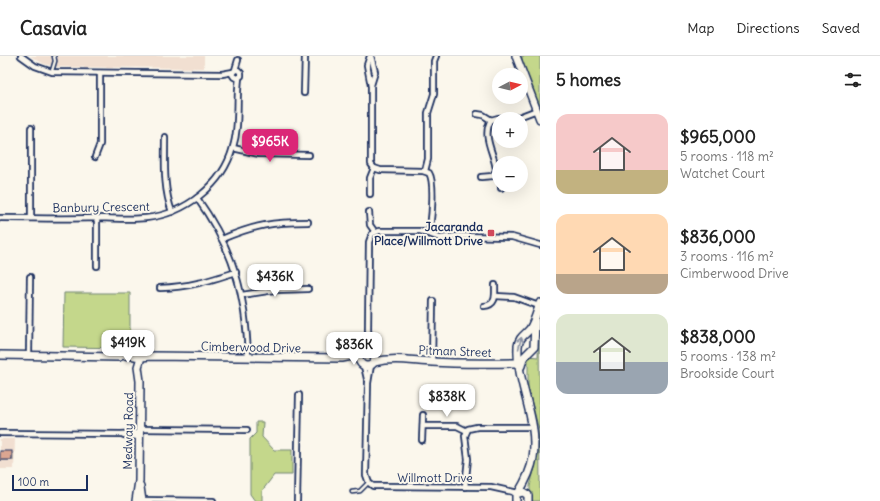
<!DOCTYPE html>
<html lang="en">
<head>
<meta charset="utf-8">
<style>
	:root { --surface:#fff; --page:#f6f6f6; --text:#222; --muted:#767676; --line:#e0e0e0; --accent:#db2777 }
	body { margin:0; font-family:Delius,sans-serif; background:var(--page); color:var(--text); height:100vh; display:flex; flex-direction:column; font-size:15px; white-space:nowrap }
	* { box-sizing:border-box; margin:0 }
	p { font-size:13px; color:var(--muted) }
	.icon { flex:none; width:22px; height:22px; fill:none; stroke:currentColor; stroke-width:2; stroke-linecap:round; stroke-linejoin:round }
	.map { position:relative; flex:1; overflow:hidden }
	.panel { display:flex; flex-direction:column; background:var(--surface); width:340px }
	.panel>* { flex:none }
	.needle { width:26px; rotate:83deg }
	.controls { position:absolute; left:492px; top:12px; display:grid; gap:8px }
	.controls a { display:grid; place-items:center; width:36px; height:36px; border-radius:50%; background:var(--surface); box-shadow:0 4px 16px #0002; font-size:20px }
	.scale { position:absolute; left:12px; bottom:10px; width:76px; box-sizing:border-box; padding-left:4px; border:2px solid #1b2f5e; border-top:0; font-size:11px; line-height:14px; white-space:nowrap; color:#1b2f5e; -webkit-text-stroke:3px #fbf7ec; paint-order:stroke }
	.price { position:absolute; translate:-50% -34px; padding:0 9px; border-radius:8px; background:#fff; color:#222; font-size:13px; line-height:26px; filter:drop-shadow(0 1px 2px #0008) }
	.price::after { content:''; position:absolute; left:50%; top:24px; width:12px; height:9px; margin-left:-6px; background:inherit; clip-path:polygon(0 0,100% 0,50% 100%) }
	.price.selected { background:var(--accent); color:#fff }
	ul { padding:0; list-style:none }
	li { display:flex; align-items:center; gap:12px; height:100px; padding:0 16px }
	li span { display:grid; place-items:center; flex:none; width:112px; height:80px; border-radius:12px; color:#555 }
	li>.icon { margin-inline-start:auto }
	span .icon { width:48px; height:48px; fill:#fffc; stroke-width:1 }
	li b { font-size:17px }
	h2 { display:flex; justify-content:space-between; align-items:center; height:48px; padding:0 16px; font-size:17px }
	header { display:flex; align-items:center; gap:24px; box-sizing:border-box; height:56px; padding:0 20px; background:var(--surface); border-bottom:1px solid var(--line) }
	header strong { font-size:19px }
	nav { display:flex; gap:22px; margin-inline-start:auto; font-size:14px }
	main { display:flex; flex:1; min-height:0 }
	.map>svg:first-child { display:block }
	.built { fill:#f1dfd1 }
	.green { fill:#c4d78b; stroke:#708374 }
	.building { fill:#dba691; stroke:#1b2f5e; filter:url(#shadow) }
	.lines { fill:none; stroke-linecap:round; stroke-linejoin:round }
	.lane-casing { stroke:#1b2f5e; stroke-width:5.5 }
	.street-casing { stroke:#1b2f5e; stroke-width:8 }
	.secondary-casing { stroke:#1b2f5e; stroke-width:10 }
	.lane { stroke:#fbf7ec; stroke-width:2.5 }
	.street { stroke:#fbf7ec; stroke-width:4.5 }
	.secondary { stroke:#fbf7ec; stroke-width:7 }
	.oneway { stroke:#8b93a5 }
	.poi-dot { fill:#d1495b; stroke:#fbf7ec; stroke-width:1.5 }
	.labels { text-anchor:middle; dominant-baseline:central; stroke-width:4; stroke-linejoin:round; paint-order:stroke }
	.street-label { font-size:12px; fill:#1b2f5e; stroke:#fbf7ec }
	.poi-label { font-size:12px; font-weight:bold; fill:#1b2f5e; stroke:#fbf7ec; text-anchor:end }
</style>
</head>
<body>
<header>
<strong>Casavia</strong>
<nav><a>Map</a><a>Directions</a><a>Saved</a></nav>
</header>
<main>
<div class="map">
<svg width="540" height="445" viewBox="0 0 540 445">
	<defs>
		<filter id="shadow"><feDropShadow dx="1.5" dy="2.5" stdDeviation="0" flood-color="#0004"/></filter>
	</defs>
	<rect width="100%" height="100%" fill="#fbf7ec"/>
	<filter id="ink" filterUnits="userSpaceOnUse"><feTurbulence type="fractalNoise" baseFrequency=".025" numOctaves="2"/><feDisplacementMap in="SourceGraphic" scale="8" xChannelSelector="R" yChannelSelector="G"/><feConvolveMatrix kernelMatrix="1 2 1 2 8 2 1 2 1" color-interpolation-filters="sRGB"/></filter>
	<g filter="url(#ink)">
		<g class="built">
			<path d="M30 0H204V12L58 11 44 8Z"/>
			<path d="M0 383H15L14 413H0Z"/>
		</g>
		<g class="green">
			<path d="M522 0H540V55L522 8Z"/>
			<path d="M64 237H130V292L63 291Z"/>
			<path d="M539 271 540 445H530V430L538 399 539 374 528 332V300L538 301Z"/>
			<path d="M256 366H263L262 381 274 394H292V419H274L262 435V445H255L250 438V383L256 377Z"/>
		</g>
		<rect class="building" x="0" y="395" width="12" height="9"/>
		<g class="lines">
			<g class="lane-casing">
				<g id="lane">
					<path d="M52 15 55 5 54 0"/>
					<path d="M352 436 360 435 368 427"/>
				</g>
			</g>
			<g class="street-casing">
				<g id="street">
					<path d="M21 0 35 10 52 16 222 18 233 16"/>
					<path d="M370 0 367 9 371 30V108L374 112 380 114 423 115 429 117C435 126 432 167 428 178"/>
					<path d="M371 0 375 16 371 29"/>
					<path d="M235 14H238L241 17V20L238 22 234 21 232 18 235 14 238 4"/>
					<path d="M304 37 305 0"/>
					<path d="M477 58 483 59 491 64"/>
					<path d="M165 81C165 107 163 131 172 156"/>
					<path d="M233 92 259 98 309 99"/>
					<path d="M95 101 100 88V17"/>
					<path d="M425 115 428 103V57L434 38V5L436 0"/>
					<path d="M494 118 499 124"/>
					<path d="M481 121 493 120 496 114C495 98 481 81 491 64L498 62H516L537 54"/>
					<path d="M501 129V132"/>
					<path d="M370 138V122L374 112"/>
					<path d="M197 142C234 194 246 239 248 301"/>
					<path d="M369 156 370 169 375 176"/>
					<path d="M0 162C31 162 63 163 94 162 112 162 129 164 146 162 185 158 223 129 233 91 240 69 236 45 239 22"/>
					<path d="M31 162V72"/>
					<path d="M222 183C255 169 273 166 308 166"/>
					<path d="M97 210V162"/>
					<path d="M160 232C189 231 208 225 236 216"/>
					<path d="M242 239 274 234 308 233"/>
					<path d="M495 240 514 241 539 250"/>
					<path d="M484 250C497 249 495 239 495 229"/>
					<path d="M365 295 367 284"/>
					<path d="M371 296 368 274 369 186 372 178 379 175H420L440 182 457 180 512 181 540 189"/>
					<path d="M29 299 30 221"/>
					<path d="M432 306 433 245"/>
					<path d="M371 309 368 327 366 419 369 427 373 430H382L491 431 518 437"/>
					<path d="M364 310 367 323"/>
					<path d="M423 370H457L467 375"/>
					<path d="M139 373 247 374"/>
					<path d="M0 377 121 378 139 377"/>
					<path d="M124 379 139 381"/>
					<path d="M422 384 423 359"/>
					<path d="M465 431 468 403 465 380 468 373 477 371H533"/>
					<path d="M140 444 213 445"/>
					<path d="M297 445 299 339"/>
				</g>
			</g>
			<g class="secondary-casing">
				<g id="secondary">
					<path d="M516 0 540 63"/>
					<circle cx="367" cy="302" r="8"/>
					<path d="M0 299 119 301"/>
					<path d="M115 300 129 299 141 301 151 300 342 302 361 298"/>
					<path d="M374 306C394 301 412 305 432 306 462 308 491 307 521 307"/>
					<path d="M521 310 523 302 534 291 535 266"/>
					<path d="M140 431 142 445"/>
					<path d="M519 436C525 426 531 414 533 402 539 363 516 328 518 290 519 281 525 279 530 273 535 265 537 256 540 247"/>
					<path d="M136 445 139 425 140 325 138 311 141 301"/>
					<path d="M516 445V438L523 436 528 439V445"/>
				</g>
			</g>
			<use href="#lane" class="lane"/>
			<use href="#street" class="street"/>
			<use href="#secondary" class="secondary"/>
		</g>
		<defs><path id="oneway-shaft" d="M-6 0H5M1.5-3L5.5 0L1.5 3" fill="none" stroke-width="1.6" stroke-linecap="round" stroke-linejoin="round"/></defs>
		<use class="oneway" href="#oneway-shaft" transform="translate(520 287) rotate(-76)"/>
	</g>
	<rect class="poi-dot" x="487" y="173" width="8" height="8" rx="2"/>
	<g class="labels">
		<g class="street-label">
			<text transform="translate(101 151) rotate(-1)">Banbury Crescent</text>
			<text transform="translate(251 291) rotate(1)">Cimberwood Drive</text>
			<text transform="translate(455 295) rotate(2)">Pitman Street</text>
			<text transform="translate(128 375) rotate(-89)">Medway Road</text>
			<text x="435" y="421">Willmott Drive</text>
		</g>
		<g class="poi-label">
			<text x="483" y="170">Jacaranda<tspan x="483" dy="14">Place/Willmott Drive</tspan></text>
		</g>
	</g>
</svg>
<div class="controls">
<a><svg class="needle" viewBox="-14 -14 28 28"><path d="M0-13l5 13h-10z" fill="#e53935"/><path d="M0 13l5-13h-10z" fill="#767676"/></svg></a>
<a>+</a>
<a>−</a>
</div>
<div class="scale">100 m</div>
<b class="price selected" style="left:270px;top:107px">$965K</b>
<b class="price" style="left:275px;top:242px">$436K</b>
<b class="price" style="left:128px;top:308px">$419K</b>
<b class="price" style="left:354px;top:310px">$836K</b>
<b class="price" style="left:447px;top:362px">$838K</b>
</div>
<section class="panel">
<h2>5 homes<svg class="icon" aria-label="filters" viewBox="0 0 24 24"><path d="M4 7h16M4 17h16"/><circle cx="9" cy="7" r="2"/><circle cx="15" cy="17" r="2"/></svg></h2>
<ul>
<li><span style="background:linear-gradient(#f6c9c9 70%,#c2b280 0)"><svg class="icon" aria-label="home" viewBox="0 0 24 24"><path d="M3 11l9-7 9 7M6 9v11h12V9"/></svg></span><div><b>$965,000</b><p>5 rooms · 118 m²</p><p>Watchet Court</p></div></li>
<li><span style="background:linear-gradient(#ffd9b3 75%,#b9a48a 0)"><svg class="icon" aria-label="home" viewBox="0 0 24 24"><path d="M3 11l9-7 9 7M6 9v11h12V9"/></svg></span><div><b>$836,000</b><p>3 rooms · 116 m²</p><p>Cimberwood Drive</p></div></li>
<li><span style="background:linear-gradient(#dfe7d0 60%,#9aa5b1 0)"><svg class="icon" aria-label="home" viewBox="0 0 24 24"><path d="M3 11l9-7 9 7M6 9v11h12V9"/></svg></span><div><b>$838,000</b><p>5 rooms · 138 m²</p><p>Brookside Court</p></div></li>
</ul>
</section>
</main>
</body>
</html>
